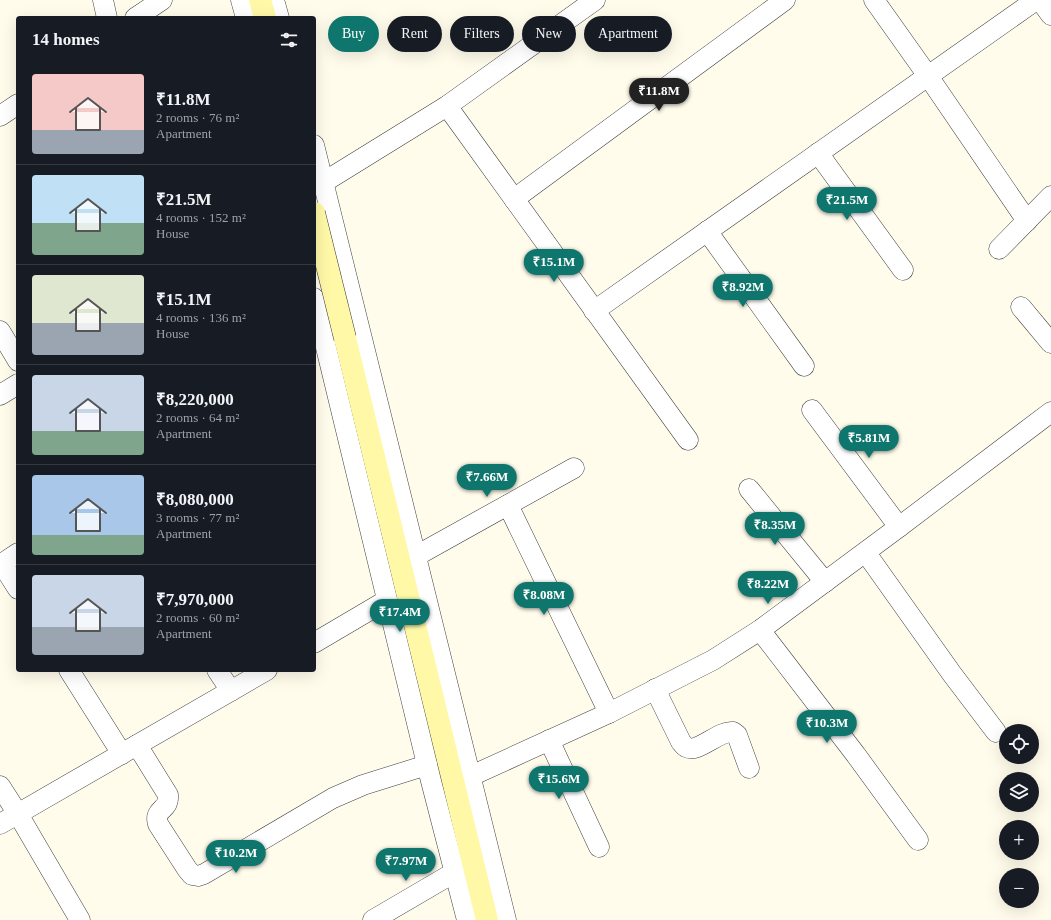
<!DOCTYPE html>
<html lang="en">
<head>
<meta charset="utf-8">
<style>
	:root { --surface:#171b24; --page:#242831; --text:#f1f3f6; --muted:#9ea1a6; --line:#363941; --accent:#0f766e }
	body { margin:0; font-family:Georgia,serif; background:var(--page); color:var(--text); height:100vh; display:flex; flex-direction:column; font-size:15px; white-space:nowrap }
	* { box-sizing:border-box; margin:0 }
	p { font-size:13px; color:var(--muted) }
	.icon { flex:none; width:22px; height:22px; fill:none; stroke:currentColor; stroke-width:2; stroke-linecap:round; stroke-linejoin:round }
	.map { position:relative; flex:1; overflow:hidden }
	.drawer { position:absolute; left:16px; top:16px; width:300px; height:656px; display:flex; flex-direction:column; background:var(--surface); border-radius:4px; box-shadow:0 4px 16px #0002 }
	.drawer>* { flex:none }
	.hud { position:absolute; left:328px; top:16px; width:380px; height:36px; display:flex; gap:8px }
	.fabs { position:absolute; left:999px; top:724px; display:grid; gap:8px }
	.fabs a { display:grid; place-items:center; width:40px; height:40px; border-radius:50%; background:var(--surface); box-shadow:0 4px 16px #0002; font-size:20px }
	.price { position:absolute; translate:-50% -34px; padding:0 9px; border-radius:14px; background:var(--accent); color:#fff; font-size:13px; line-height:26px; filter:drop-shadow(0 1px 2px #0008) }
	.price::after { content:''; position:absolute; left:50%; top:24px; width:12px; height:9px; margin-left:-6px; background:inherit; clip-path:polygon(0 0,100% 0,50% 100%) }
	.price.selected { background:#222; color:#fff }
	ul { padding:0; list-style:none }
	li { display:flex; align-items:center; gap:12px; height:100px; padding:0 16px }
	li+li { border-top:1px solid var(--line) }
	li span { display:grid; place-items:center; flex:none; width:112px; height:80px; border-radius:4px; color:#555 }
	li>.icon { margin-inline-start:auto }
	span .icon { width:48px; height:48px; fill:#fffc; stroke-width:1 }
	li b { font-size:17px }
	h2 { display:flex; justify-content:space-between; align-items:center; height:48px; padding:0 16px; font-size:17px }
	.chip { padding:0 14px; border-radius:18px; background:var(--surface); box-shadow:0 4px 16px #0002; font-size:14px; line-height:36px }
	.chip.selected { background:var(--accent); color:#fff }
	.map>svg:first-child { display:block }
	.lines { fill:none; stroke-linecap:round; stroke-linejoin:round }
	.minor-casing { stroke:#3f3f3f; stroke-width:21 }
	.secondary-casing { stroke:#2e2e2e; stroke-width:23 }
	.minor { stroke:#fff; stroke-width:20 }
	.secondary { stroke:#fff8a7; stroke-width:22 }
	.secondary-bridge-casing { stroke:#2e2e2e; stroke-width:23; stroke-linecap:butt }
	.secondary-bridge { stroke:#fff8a7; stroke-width:22 }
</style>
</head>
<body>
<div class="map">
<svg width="1051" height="920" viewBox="0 0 1051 920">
	<rect width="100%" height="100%" fill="#fffcec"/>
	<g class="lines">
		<g class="minor-casing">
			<g id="minor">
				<path d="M103 0 107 18"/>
				<path d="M241 0 246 18"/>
				<path d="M274 0 279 18"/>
				<path d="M874 0 928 76 1027 221"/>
				<path d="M1040 0 1051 15"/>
				<path d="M135 18 162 0"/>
				<path d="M447 106 688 440"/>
				<path d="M0 116 18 104"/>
				<path d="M314 145 506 920"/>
				<path d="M818 153 903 270"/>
				<path d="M324 182 447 106 595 0"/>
				<path d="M514 199 785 0"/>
				<path d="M707 231 804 366"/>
				<path d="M999 249 1051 196"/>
				<path d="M314 298 431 781 467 920"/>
				<path d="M1021 307 1051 343"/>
				<path d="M594 311 1036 0"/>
				<path d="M0 331 18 361"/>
				<path d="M0 395 18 384"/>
				<path d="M812 410 899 527"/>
				<path d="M749 489 825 582"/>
				<path d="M508 505 609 713"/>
				<path d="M866 553 952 674 996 732"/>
				<path d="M416 556 574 468"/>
				<path d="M2 564 18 589"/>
				<path d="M0 565 18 553"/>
				<path d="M760 630 856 755 918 840"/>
				<path d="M314 643 387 600"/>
				<path d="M69 670 122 754"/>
				<path d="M217 670 231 691"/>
				<path d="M655 689 681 742C683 744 684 746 686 747 698 754 719 730 733 732L737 735 749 768"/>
				<path d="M549 740 599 847"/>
				<path d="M137 745 168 795C170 811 153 808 158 824L187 869 192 875 198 876 204 874 333 798 363 785 427 765"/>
				<path d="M471 776 609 713 713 660 760 630 899 527 1051 412"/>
				<path d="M0 786 18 814 80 920"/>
				<path d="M0 824 267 670"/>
				<path d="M373 920 455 872"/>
			</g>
		</g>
		<g class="secondary-casing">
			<g id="secondary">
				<path d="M260 0 265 18"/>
				<path d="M345 338 487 920"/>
			</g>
		</g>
		<use href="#minor" class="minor"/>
		<use href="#secondary" class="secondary"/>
		<g class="secondary-bridge-casing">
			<path id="secondary-bridge" d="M314 213 345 338"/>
		</g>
		<use href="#secondary-bridge" class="secondary-bridge"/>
	</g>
</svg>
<div class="fabs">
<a><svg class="icon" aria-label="locate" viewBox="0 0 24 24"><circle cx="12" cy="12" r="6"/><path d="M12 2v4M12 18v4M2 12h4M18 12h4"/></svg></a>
<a><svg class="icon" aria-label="layers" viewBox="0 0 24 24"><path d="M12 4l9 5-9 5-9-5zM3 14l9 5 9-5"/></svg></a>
<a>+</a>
<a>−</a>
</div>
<b class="price selected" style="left:659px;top:112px">₹11.8M</b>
<b class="price" style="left:847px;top:221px">₹21.5M</b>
<b class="price" style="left:554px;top:283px">₹15.1M</b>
<b class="price" style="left:743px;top:308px">₹8.92M</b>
<b class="price" style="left:869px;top:459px">₹5.81M</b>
<b class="price" style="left:487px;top:498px">₹7.66M</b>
<b class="price" style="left:775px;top:546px">₹8.35M</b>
<b class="price" style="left:768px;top:605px">₹8.22M</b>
<b class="price" style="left:544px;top:616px">₹8.08M</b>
<b class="price" style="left:400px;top:633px">₹17.4M</b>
<b class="price" style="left:827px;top:744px">₹10.3M</b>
<b class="price" style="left:559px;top:800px">₹15.6M</b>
<b class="price" style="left:236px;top:874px">₹10.2M</b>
<b class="price" style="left:406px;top:882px">₹7.97M</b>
<div class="hud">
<a class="chip selected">Buy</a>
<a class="chip">Rent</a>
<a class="chip">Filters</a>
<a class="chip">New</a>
<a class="chip">Apartment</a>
</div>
<section class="drawer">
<h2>14 homes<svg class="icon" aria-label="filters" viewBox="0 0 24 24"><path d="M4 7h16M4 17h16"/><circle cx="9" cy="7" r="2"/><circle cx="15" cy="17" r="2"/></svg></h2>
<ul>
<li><span style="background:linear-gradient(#f6c9c9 70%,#9aa5b1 0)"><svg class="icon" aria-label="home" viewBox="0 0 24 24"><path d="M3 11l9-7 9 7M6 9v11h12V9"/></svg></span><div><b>₹11.8M</b><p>2 rooms · 76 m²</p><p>Apartment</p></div></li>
<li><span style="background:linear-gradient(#bfe0f5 60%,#7fa58c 0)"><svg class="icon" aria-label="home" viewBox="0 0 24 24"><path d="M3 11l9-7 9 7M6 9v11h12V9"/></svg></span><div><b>₹21.5M</b><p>4 rooms · 152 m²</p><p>House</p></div></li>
<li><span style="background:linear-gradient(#dfe7d0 60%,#9aa5b1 0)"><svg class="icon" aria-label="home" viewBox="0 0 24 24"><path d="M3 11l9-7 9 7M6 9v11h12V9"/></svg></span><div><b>₹15.1M</b><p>4 rooms · 136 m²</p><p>House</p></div></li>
<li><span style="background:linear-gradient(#c9d6e8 70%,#7fa58c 0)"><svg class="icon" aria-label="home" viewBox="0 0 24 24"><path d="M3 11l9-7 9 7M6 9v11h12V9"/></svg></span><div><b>₹8,220,000</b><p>2 rooms · 64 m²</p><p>Apartment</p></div></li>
<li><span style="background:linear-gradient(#a9c7e8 75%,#7fa58c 0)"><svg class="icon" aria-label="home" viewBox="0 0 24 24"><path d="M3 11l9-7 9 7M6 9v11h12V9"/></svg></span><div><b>₹8,080,000</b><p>3 rooms · 77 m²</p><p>Apartment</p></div></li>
<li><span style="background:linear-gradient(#c9d6e8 65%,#9aa5b1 0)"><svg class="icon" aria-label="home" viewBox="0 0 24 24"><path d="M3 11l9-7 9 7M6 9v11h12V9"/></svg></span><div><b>₹7,970,000</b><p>2 rooms · 60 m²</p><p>Apartment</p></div></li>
</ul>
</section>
</div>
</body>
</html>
